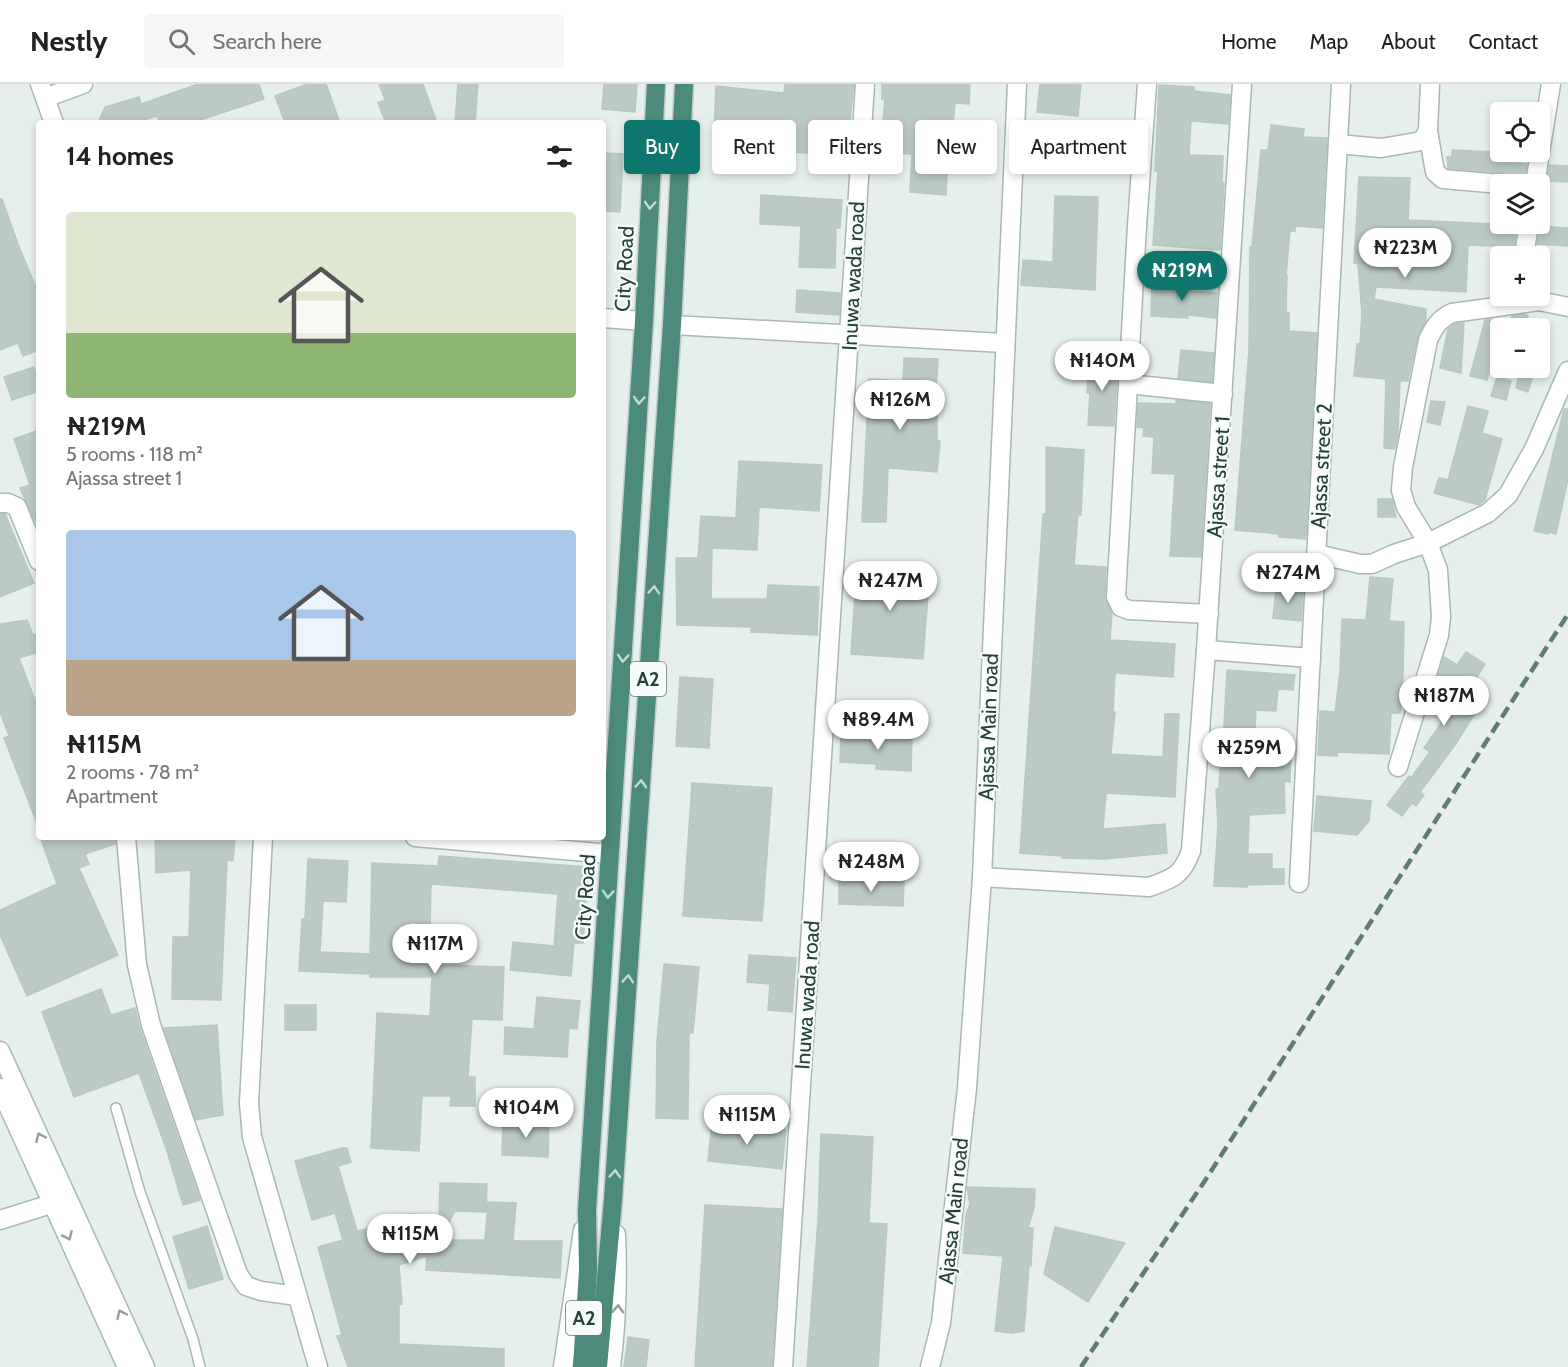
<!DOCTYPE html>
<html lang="en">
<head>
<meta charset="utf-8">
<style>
	:root { --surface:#fff; --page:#f6f6f6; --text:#222; --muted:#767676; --line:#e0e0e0; --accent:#0f766e }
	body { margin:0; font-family:Cabin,sans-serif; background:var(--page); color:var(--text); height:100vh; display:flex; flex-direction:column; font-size:22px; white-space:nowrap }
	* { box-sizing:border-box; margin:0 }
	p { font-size:20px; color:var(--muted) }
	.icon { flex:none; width:33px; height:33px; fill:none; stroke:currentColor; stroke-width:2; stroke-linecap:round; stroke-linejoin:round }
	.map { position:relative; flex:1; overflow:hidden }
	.panel { position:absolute; left:36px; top:36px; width:570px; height:720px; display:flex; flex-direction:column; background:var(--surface); border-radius:6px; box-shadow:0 3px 9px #0003 }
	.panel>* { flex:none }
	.top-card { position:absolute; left:624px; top:36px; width:570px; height:54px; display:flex; gap:12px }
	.fabs { position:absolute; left:1490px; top:18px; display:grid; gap:12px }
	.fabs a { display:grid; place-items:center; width:60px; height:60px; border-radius:6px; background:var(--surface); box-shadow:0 3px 9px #0003; font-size:30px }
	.price { position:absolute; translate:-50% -51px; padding:0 14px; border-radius:21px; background:#fff; color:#222; font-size:20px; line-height:39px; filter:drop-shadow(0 2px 3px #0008) }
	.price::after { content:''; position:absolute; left:50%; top:36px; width:18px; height:14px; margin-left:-9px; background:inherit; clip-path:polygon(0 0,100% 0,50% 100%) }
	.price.on { background:var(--accent); color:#fff }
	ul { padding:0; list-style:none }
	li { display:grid; align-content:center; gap:12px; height:318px; padding:0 30px }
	li span { display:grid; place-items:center; height:186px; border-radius:6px; color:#555 }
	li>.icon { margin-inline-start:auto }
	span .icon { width:108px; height:108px; fill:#fffc; stroke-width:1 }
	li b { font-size:26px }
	h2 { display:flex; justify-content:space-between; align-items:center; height:72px; padding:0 30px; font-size:26px }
	.chip { padding:0 21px; border-radius:6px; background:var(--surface); box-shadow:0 3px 9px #0003; font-size:21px; line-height:54px }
	.chip.on { background:var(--accent); color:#fff }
	header { display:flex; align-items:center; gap:36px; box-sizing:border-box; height:84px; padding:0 30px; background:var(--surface); border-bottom:2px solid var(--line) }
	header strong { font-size:28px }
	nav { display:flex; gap:33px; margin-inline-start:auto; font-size:21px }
	.search { width:420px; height:54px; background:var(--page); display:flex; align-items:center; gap:15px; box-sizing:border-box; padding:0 21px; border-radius:6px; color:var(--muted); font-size:22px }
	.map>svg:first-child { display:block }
	.building { fill:#bbcac4; stroke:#b8c9c2; stroke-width:1.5 }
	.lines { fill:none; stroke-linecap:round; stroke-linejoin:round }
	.service-casing { stroke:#a8b8b2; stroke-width:12 }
	.minor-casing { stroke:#a8b8b2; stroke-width:21 }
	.tertiary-casing { stroke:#a8b8b2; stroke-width:21 }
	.secondary-casing { stroke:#a4bbb3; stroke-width:21 }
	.trunk-casing { stroke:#c2cac8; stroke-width:21 }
	.service { stroke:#fff; stroke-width:9 }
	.minor { stroke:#fff; stroke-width:18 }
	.tertiary { stroke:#fff; stroke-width:18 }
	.secondary { stroke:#fff; stroke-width:18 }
	.trunk { stroke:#4c8a7c; stroke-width:18 }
	.rail { stroke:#5f7d75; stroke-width:4.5; stroke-dasharray:12 6; stroke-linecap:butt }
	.oneway { stroke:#c4d9d4 }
	.oneway2 { stroke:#92a09c }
	.labels { text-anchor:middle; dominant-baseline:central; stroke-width:4.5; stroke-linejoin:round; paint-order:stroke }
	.shield { fill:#f7fbf9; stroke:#637a73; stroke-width:1.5 }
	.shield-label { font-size:20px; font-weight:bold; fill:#24423a }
	.street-label { font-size:21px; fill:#24423a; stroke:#f7fbf9 }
</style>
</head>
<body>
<header>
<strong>Nestly</strong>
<div class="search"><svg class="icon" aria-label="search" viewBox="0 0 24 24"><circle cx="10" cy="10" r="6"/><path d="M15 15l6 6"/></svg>Search here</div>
<nav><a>Home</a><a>Map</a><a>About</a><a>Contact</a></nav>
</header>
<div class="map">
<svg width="1568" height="1283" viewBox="0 0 1568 1283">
	<rect width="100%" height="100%" fill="#e6efeb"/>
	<g class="building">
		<path d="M198 0H259L264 15 191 39H160L157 32 133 39H98L105 23 139 13 141 20Z"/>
		<path d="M307 0H326L340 39H285L275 12Z"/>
		<path d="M379 0H423L437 39H386L378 19 385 16Z"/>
		<path d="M458 0H478L475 39 455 38Z"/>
		<path d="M604 0H637L635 28 602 25Z"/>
		<path d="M785 0H854L846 72 779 67 781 50 714 45 716 2 784 9Z"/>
		<path d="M882 0H970L969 20 955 19 950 74H948L946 111 910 108 912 70 880 68 885 15H882Z"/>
		<path d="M1040 0H1081L1078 32 1037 28Z"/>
		<path d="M1159 1 1194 3V7L1230 11 1228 40 1191 37 1189 71 1223 72 1222 98 1224 99 1220 166 1153 161 1158 87H1155Z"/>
		<path d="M1271 41 1304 45 1303 53 1327 54 1322 144 1295 142V147H1290L1286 191H1287L1286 228 1289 229V247L1317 249 1306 455 1279 453V450L1235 446 1249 265 1250 163H1252L1261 66H1268Z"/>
		<path d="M1452 66 1519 69 1518 79 1527 80 1524 95 1510 94 1502 89 1448 84 1447 73H1452Z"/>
		<path d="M603 69 623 70 620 128 603 127Z"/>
		<path d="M1549 81 1568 82V98L1547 97Z"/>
		<path d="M1359 93 1410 94 1408 136 1517 141 1514 163 1468 161 1466 208 1376 203 1374 215 1426 225V237L1417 254 1408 297H1400L1398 349 1395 365 1384 364 1386 295 1354 292 1357 260H1360L1362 230 1358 180 1354 179Z"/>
		<path d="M761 111 842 116 840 144H836L835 184 799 183 801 142 760 140Z"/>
		<path d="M1055 112 1098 113 1095 206 1021 201 1023 176 1053 178Z"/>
		<path d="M0 115H2L18 160 39 211V266L23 272 18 259 0 266Z"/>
		<path d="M1540 142 1568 144V162L1537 160Z"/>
		<path d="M1152 200 1189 201V207L1217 209 1216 234 1188 231V234L1151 232Z"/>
		<path d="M797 206 840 209 839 231 796 228Z"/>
		<path d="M1524 230 1528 232 1525 244H1509L1512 232Z"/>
		<path d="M1498 234 1503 235 1487 296 1470 292 1485 236Z"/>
		<path d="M1464 239 1461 289 1440 284 1448 245 1455 240Z"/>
		<path d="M1181 266 1214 269 1212 298 1178 294Z"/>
		<path d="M904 274 938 275 935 323H937V357H940L937 388 888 384 886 438H862L869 295 903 297Z"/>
		<path d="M1089 276 1118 278 1114 342 1088 341 1090 309H1087Z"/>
		<path d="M34 283 39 300V307L12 316 4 293Z"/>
		<path d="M1521 284H1535L1528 308 1516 304Z"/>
		<path d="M1497 293 1511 297 1506 316 1491 312Z"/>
		<path d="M1176 316 1210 320 1201 473 1170 472 1175 390 1152 389 1154 353 1143 352 1144 344 1137 343 1138 319 1176 320Z"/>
		<path d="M1431 317 1445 318 1440 341 1427 338Z"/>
		<path d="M1468 322 1488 327 1482 349 1502 355 1485 416 1479 421 1434 409 1439 394 1448 396Z"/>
		<path d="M1564 325H1568V395L1556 450 1549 448 1548 450 1534 447Z"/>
		<path d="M39 346V445L20 404 30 401 14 355Z"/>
		<path d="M1046 363 1084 366 1081 431 1078 430 1074 481 1106 483 1105 513 1112 529 1110 556 1175 560 1173 593 1115 589 1113 628H1115L1111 670 1163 673 1165 630H1179L1175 713 1106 709 1103 745 1165 740 1167 769 1105 775 1062 774V772L1020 769 1043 430H1046Z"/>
		<path d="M739 377 822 381 819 427 759 423 757 466 712 464 711 515H767L768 501 819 503 817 551 751 548V543L677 541 676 474H698L701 432 736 434Z"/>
		<path d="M1378 415H1392L1396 433H1378Z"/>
		<path d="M0 430H5L34 499 0 513Z"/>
		<path d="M857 482 930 486 923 575 851 570Z"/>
		<path d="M1370 493 1393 495 1389 537 1404 538 1403 592 1400 629H1391L1389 670 1338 668 1337 672 1318 671 1320 627 1335 628 1340 587 1342 535 1366 536Z"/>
		<path d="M1276 504 1303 506 1301 537 1273 534Z"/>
		<path d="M27 536 33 551 39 549V568L19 574 39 627 38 742 4 654 9 652 0 628V540Z"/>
		<path d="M1466 568 1485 580 1475 596 1485 602 1469 628 1474 631 1455 661 1420 708 1424 711 1416 722 1412 719 1402 732 1387 721 1409 692 1411 694 1430 668 1424 664 1451 625 1442 620 1452 603 1437 594 1444 573 1457 581Z"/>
		<path d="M1227 586 1295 591 1293 606 1278 605 1276 627 1256 626 1254 664 1291 665 1290 698 1284 697 1285 729 1249 731 1248 770H1272V785H1284V800L1247 801V803L1214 802 1218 740 1216 705H1219L1221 661H1223Z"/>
		<path d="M680 593 713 595 709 664 676 662Z"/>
		<path d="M841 650 912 653 911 687 876 685V680L840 678Z"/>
		<path d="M692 699 772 704 762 837 683 832Z"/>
		<path d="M1317 712 1371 717 1369 737 1357 751 1314 747Z"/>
		<path d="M40 753H115V760L85 770 89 780 79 784 118 871 27 912 0 851V826L57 800Z"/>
		<path d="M155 753H235L233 777 227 776 221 916 172 915 173 853H189L191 786 156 789Z"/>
		<path d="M439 772 588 783 583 859H574L571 892 510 886 513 858 554 862 558 810 431 800 430 841 410 838V880L504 883 502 936 472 935 468 993H475V1022H450L451 1012H422L419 1067 371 1064 377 929 430 932 432 893H370V890L299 887 302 835H305L308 775 348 777 346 818 323 817 320 868 370 870 372 779 438 782Z"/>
		<path d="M839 796 904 798 903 822 839 820Z"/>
		<path d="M749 871 796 874 792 928 768 926 770 900 747 898Z"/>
		<path d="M664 880 699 883 693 949H689L688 1035 656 1034 657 957Z"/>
		<path d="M101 905 111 931 135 924 140 945 200 1116 183 1121 167 1067 139 989 74 1013 42 928Z"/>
		<path d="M537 913 580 917 577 945 569 944 567 973 504 970 505 943 534 945Z"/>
		<rect x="285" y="921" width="31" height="25"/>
		<path d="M217 941 223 1031 196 1036 164 944Z"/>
		<path d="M503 1037 549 1038 548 1073 502 1071Z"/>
		<path d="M712 1039 786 1046 782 1085 708 1077Z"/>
		<path d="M821 1050 873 1053 869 1139 887 1140 878 1283H807L818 1136Z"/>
		<path d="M342 1064H347L351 1078 338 1082 357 1147 387 1141 386 1136 408 1130 439 1132 440 1099 487 1100 486 1128 455 1127 439 1156H485L488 1118 516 1119 513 1157H562L560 1194 426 1186 427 1172 399 1181 402 1220 399 1221V1260L504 1265V1283H348L337 1252 342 1251 318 1163 343 1156 335 1129 312 1136 295 1077Z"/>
		<path d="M967 1103 1035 1105 1034 1124 1028 1144H1033L1031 1182 1029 1181 1024 1247 1012 1249 995 1247 1003 1172 963 1169 966 1131 970 1120Z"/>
		<path d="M705 1121 782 1125 772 1283H695Z"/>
		<path d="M207 1142 223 1195 189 1205 173 1153Z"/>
		<path d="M1055 1143 1125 1159 1088 1218 1044 1190Z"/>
		<path d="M628 1253 649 1256 646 1283H624Z"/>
	</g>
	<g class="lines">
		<g class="service-casing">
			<path id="service" d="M116 1024 140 1108 193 1255 200 1283"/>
		</g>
		<g class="minor-casing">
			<g id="minor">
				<path d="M40 0 54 39"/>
				<path d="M1147 0 1137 142 1116 513 1121 523 1129 526 1209 530"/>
				<path d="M45 14 83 0"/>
				<path d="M1428 47 1435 88 1443 95 1501 100"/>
				<path d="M1338 60 1381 64 1422 57 1428 47 1430 0"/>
				<path d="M1535 100 1551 0"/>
				<path d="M1524 172 1529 140"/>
				<path d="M1531 212 1539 217 1568 223"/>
				<path d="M603 234 644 237"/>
				<path d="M672 241 1004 259"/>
				<path d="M1128 300 1223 310"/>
				<path d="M0 419H8L17 423 39 477"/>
				<path d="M1317 470 1360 480H1372L1394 470 1428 459 1488 429 1508 411 1534 365 1568 287"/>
				<path d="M1206 566 1311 574"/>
				<path d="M1398 683 1439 551 1441 533 1438 486 1428 459 1406 423 1401 406 1403 383 1428 256C1434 243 1439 235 1452 229L1539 217"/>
				<path d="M126 753 137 881 151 941 238 1190 246 1202 261 1207 297 1212"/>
				<path d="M263 753 249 1019 252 1053 318 1283"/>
				<path d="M415 753 610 770"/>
				<path d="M982 793 1149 803C1172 795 1182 792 1191 767L1206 566 1242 0"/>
				<path d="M1299 799 1341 0"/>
				<path d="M0 1136 67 1115"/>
				<path d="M783 1283 865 0"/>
			</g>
		</g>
		<g class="tertiary-casing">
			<path id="tertiary" d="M930 1283 941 1239 967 1004 982 793 1017 0"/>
		</g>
		<g class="secondary-casing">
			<g id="secondary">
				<path d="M0 967 145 1283"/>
				<path d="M0 1004 127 1283"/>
				<path d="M563 1283 583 1146"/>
				<path d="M611 1283C617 1236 618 1198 616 1150"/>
			</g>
		</g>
		<g class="trunk-casing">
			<g id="trunk">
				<path d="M582 1283 588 1186 587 1126 644 237 656 0"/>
				<path d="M598 1283 613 1116 672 241 684 0"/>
			</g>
		</g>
		<use href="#service" class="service"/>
		<use href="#minor" class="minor"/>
		<use href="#tertiary" class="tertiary"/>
		<use href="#secondary" class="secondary"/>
		<use href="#trunk" class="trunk"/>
		<path class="rail" d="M1081 1283 1206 1095 1568 530"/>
	</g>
	<defs><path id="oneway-chevron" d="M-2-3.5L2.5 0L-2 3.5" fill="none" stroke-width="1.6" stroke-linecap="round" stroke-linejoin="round" transform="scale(1.5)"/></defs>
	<g class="oneway">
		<use href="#oneway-chevron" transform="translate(650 121) rotate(93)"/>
		<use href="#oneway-chevron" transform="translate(639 316) rotate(94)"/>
		<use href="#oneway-chevron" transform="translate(654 506) rotate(-86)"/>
		<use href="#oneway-chevron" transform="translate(623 574) rotate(94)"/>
		<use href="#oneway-chevron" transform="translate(641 700) rotate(-86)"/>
		<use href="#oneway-chevron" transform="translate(608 810) rotate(94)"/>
		<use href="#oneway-chevron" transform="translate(628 895) rotate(-86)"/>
		<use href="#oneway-chevron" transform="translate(615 1090) rotate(-86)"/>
	</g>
	<g class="oneway2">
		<use href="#oneway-chevron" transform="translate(40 1053) rotate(-115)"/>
		<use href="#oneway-chevron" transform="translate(68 1152) rotate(66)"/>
		<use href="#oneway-chevron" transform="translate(618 1225) rotate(-88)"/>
		<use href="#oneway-chevron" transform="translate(121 1230) rotate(-115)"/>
	</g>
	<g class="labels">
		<g class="shield">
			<rect x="630" y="578" width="36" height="34" rx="4.5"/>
			<rect x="566" y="1217" width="36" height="34" rx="4.5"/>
		</g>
		<g class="shield-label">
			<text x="648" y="595">A2</text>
			<text x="584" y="1234">A2</text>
		</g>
		<g class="street-label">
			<text transform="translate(624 185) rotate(-87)">City Road</text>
			<text transform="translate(853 192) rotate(-87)">Inuwa wada road</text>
			<text transform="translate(1321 382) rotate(-87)">Ajassa street 2</text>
			<text transform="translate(1218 393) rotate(-86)">Ajassa street 1</text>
			<text transform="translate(988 643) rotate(-88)">Ajassa Main road</text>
			<text transform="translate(585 813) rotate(-86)">City Road</text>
			<text transform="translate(807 911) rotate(-86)">Inuwa wada road</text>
			<text transform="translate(953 1127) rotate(-84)">Ajassa Main road</text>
		</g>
	</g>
</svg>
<div class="fabs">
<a><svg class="icon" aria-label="locate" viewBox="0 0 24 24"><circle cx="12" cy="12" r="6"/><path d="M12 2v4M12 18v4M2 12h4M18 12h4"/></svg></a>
<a><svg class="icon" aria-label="layers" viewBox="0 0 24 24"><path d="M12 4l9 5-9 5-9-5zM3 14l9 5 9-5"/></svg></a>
<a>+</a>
<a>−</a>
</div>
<b class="price" style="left:1405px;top:195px">₦223M</b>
<b class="price on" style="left:1182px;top:218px">₦219M</b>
<b class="price" style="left:1102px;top:308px">₦140M</b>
<b class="price" style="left:900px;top:347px">₦126M</b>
<b class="price" style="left:1288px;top:520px">₦274M</b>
<b class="price" style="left:890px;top:528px">₦247M</b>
<b class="price" style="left:1444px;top:643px">₦187M</b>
<b class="price" style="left:878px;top:667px">₦89.4M</b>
<b class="price" style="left:1249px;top:695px">₦259M</b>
<b class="price" style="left:871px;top:809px">₦248M</b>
<b class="price" style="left:435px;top:891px">₦117M</b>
<b class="price" style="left:526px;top:1055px">₦104M</b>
<b class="price" style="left:747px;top:1062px">₦115M</b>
<b class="price" style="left:410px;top:1181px">₦115M</b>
<div class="top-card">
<a class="chip on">Buy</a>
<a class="chip">Rent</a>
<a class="chip">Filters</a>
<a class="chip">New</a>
<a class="chip">Apartment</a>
</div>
<section class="panel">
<h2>14 homes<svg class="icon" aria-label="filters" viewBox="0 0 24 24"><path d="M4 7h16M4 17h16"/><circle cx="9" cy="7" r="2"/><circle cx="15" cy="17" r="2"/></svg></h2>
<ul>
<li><span style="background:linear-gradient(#dfe7d0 65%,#8fb573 0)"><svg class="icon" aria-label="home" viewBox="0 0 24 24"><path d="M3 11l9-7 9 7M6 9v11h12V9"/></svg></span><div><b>₦219M</b><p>5 rooms · 118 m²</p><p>Ajassa street 1</p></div></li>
<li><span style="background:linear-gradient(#a9c7e8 70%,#b9a48a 0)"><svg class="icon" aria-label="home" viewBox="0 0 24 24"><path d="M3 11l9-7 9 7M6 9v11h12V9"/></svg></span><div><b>₦115M</b><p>2 rooms · 78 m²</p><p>Apartment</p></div></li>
</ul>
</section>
</div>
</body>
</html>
